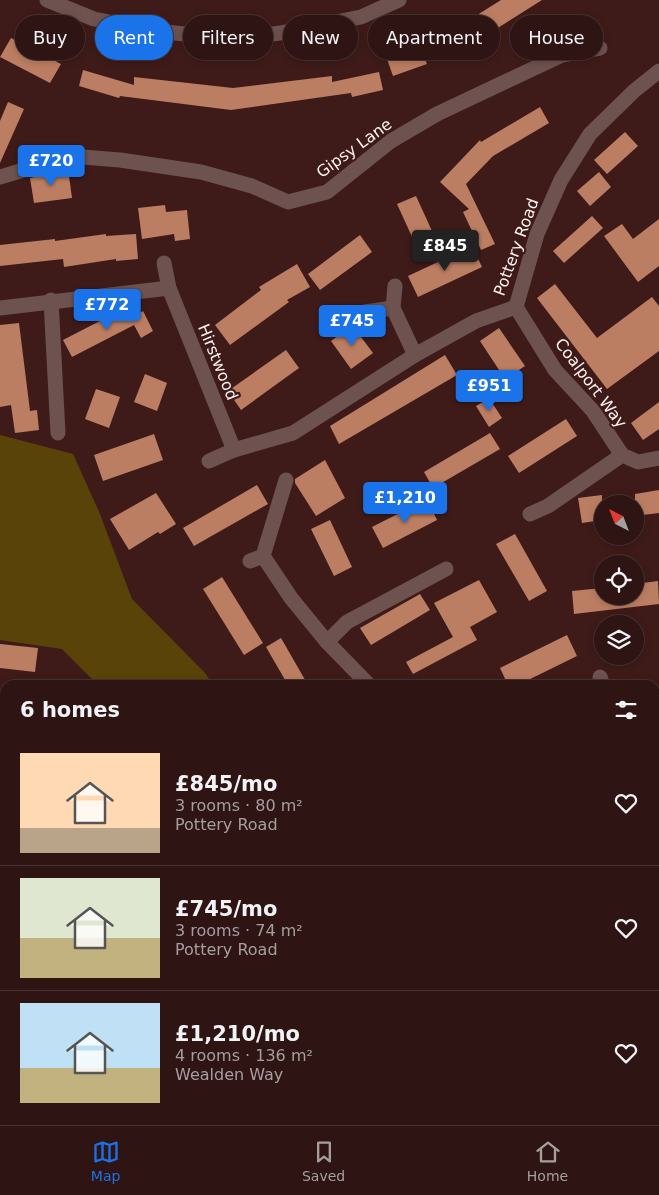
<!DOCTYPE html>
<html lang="en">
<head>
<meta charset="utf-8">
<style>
	:root { --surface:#2e1413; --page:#361d1c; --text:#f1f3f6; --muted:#a79ea0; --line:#493333; --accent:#1a73e8 }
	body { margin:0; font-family:"DejaVu Sans",sans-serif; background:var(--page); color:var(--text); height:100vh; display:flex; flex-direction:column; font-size:19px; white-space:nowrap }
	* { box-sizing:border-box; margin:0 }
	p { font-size:16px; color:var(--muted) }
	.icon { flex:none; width:28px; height:28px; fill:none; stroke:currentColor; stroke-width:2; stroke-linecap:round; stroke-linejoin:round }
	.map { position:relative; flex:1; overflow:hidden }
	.details { position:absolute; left:0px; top:680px; width:660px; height:445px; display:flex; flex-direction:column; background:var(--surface); border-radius:15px 15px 0 0; box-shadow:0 2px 8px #0003,0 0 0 1px var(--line) }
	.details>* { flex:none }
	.guide { position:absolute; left:15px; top:15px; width:630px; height:45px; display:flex; gap:10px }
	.needle { width:32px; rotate:318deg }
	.fabs { position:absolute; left:594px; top:495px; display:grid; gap:10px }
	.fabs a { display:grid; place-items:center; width:50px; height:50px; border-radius:50%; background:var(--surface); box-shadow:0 2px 8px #0003,0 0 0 1px var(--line); font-size:25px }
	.price { position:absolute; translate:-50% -42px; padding:0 11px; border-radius:5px; background:var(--accent); color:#fff; font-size:16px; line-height:32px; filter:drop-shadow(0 1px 2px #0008) }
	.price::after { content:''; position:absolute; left:50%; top:30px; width:15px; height:11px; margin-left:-8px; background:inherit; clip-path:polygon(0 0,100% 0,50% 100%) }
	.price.on { background:#222; color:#fff }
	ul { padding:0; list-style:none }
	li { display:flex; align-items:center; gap:15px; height:125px; padding:0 20px }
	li+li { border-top:1px solid var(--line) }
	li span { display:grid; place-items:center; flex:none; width:140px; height:100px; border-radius:0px; color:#555 }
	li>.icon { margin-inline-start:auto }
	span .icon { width:60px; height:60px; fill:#fffc; stroke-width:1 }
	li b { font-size:21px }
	h2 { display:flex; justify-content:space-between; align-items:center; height:60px; padding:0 20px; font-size:21px }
	.pill { padding:0 18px; border-radius:22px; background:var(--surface); box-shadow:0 2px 8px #0003,0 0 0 1px var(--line); font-size:18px; line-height:45px }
	.pill.on { background:var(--accent); color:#fff }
	.menu { display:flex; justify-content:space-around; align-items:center; height:70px; border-top:1px solid var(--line); background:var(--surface); font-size:14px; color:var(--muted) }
	.menu a { display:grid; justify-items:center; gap:2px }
	.menu .on { color:var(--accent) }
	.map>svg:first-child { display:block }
	.green { fill:#5a4308 }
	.building { fill:#bc7e62 }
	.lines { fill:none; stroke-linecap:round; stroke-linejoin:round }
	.street { stroke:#6e524f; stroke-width:15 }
	.labels { text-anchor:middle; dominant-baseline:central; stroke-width:4.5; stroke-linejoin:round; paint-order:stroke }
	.street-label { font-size:16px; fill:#fcf2f1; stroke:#3e1b19 }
</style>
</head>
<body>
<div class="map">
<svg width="659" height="1125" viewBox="0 0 659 1125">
	<rect width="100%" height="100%" fill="#3e1b19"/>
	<path class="green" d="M0 435 73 454 100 514 132 599 205 673 213 685H98L62 649 0 640Z"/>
	<g class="building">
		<path d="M501 0H542L466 48 455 29Z"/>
		<path d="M11 38 61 64 50 83 0 57Z"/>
		<path d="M420 47 427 64 393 76 387 59Z"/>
		<path d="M83 70 134 85V77L233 88 332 76V82L379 72 383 90 352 97 351 93 231 110 120 96 119 98 79 86Z"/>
		<path d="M8 102 24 109 0 163V121Z"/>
		<path d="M540 107 549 123 493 156 466 184 495 244 481 250 463 212 469 209 440 182 480 140 481 142Z"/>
		<path d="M625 132 638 146 607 174 594 160Z"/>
		<path d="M68 169 72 198 34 203 30 178Z"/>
		<path d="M599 172 611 187 590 206 577 191Z"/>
		<path d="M416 196 432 231 413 239 397 204Z"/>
		<path d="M165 205 166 212 187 210 190 239 175 241 174 234 142 239 138 208Z"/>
		<path d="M592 216 603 228 564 263 553 251Z"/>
		<path d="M659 219V266L638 282 604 236 622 224 633 239Z"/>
		<path d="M106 234V236L136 234 138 259 116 261V259L64 267 63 259 0 266V245L55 239V241Z"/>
		<path d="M360 235 372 252 320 290 308 274Z"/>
		<path d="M472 246 482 267 418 297 408 276Z"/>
		<path d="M297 264 310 287 287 300 289 302 230 345 215 325 261 290 259 287Z"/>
		<path d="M555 284 597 338 652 297 659 306V351L607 389 537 298Z"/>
		<path d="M125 308 131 318 143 311 153 331 141 338 134 325 72 357 63 340Z"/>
		<path d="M19 323 30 411 37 410 39 430 15 433 11 405 0 407V325Z"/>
		<path d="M352 325 373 353 351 369 331 341Z"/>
		<path d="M499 328 525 366 505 379 480 341Z"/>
		<path d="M286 350 299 368 241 410 228 391Z"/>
		<path d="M445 355 457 375 339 444 330 426Z"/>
		<path d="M145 374 167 383 157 411 134 402Z"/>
		<path d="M96 389 120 397 109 428 85 419Z"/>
		<path d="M489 398 502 418 489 427 476 406Z"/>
		<path d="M659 402V429L643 440 631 423Z"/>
		<path d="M566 419 577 436 519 473 508 456Z"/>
		<path d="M490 433 500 449 433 488 424 472Z"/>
		<path d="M154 434 163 460 103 481 94 455Z"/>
		<path d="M325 460 345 498 316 516 295 483V479Z"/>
		<path d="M257 485 268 504 194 546 183 528Z"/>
		<path d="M659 490V513L635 516V494Z"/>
		<path d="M156 493 176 524 160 534 158 532 129 550 110 519Z"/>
		<path d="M602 495V520L582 523 578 498Z"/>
		<path d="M427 499 437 520 383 548 372 527Z"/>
		<path d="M330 520 352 567 334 576 311 529Z"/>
		<path d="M515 534 547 591 529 601 496 544Z"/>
		<path d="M222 577 263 643 244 655 203 589Z"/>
		<path d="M479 580 497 612 470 627 477 640 413 674 406 662 453 637 434 603Z"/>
		<path d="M658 581 659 604 574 614 572 591 602 588V596H635V584Z"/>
		<path d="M420 594 430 610 371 645 360 628Z"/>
		<path d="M567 635 577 656 518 685H508L500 668Z"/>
		<path d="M281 638 308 685H288L266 647Z"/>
		<path d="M0 644 38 648 35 672 0 668Z"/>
	</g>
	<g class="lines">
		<g class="street">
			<path d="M47 0 94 19 155 31 235 39 280 33 361 17 399 0"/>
			<path d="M0 177 70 156 120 160 201 172 252 186 288 202 327 192 391 141 437 114 562 55 600 48"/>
			<path d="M164 263 169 288 234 450"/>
			<path d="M395 286 393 308 415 355"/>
			<path d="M51 300 58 433"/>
			<path d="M516 307 537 234 561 180 590 134 634 91 659 71"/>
			<path d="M516 307 555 370 593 411 622 455 638 462 659 458"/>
			<path d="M0 308 169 288"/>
			<path d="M365 312 393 308"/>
			<path d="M209 461 234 450 293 433 415 355 476 321 516 307"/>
			<path d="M530 514 548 506 622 455"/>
			<path d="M263 556 291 598 327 642 369 685"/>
			<path d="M250 561 263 556 286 480"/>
			<path d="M327 642 347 622 446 569"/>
			<path d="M600 677 603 685"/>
			<path d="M0 706 5 707"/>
			<path d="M655 854H659"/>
			<path d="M0 903 5 905"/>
			<path d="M0 1072H5"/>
			<path d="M131 1120 135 1125"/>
			<path d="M475 1120 485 1125"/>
			<path d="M324 1125 358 1120"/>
		</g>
	</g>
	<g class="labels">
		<g class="street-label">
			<text transform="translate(354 148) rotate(-36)">Gipsy Lane</text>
			<text transform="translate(516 247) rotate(-70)">Pottery Road</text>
			<text transform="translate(218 362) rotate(68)">Hirstwood</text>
			<text transform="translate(591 383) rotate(53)">Coalport Way</text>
		</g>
	</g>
</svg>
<div class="fabs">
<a><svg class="needle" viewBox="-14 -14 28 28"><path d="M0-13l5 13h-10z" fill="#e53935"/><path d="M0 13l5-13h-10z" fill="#a79ea0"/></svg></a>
<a><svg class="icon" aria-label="locate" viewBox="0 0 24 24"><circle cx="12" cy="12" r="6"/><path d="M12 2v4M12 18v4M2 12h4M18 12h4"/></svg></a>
<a><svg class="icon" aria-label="layers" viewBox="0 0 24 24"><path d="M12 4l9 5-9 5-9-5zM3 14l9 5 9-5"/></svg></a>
</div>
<b class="price" style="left:51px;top:187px">£720</b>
<b class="price on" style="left:445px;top:272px">£845</b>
<b class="price" style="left:107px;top:331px">£772</b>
<b class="price" style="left:352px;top:347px">£745</b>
<b class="price" style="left:489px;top:412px">£951</b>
<b class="price" style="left:405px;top:524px">£1,210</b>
<div class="guide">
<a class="pill">Buy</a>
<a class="pill on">Rent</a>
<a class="pill">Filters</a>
<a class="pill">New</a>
<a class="pill">Apartment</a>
<a class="pill">House</a>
</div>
<section class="details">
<h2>6 homes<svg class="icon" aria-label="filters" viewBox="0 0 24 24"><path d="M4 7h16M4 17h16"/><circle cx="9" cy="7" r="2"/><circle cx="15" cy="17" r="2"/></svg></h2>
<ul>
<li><span style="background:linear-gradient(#ffd9b3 75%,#b9a48a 0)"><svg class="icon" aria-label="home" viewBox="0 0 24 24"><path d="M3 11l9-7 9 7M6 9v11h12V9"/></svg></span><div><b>£845/mo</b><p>3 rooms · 80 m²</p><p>Pottery Road</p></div><svg class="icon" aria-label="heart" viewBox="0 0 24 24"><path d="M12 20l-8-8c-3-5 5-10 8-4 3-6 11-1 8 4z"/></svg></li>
<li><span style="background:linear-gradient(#dfe7d0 60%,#c2b280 0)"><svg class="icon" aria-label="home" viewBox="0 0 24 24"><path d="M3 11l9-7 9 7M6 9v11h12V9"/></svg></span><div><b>£745/mo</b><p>3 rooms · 74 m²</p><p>Pottery Road</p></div><svg class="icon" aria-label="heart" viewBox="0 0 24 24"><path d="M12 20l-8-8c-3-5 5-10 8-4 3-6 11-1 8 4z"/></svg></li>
<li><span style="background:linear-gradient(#bfe0f5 65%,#c2b280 0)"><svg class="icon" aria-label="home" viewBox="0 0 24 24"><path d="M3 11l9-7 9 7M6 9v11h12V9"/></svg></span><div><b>£1,210/mo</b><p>4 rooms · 136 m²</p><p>Wealden Way</p></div><svg class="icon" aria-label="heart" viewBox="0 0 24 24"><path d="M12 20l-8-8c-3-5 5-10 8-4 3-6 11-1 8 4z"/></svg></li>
</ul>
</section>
</div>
<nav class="menu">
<a class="on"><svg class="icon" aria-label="map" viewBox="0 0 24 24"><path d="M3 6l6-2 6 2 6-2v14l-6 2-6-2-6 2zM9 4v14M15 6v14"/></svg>Map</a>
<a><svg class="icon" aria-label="saved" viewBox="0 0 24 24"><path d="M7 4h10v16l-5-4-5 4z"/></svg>Saved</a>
<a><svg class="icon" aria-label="home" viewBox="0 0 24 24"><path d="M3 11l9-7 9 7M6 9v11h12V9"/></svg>Home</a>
</nav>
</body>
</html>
